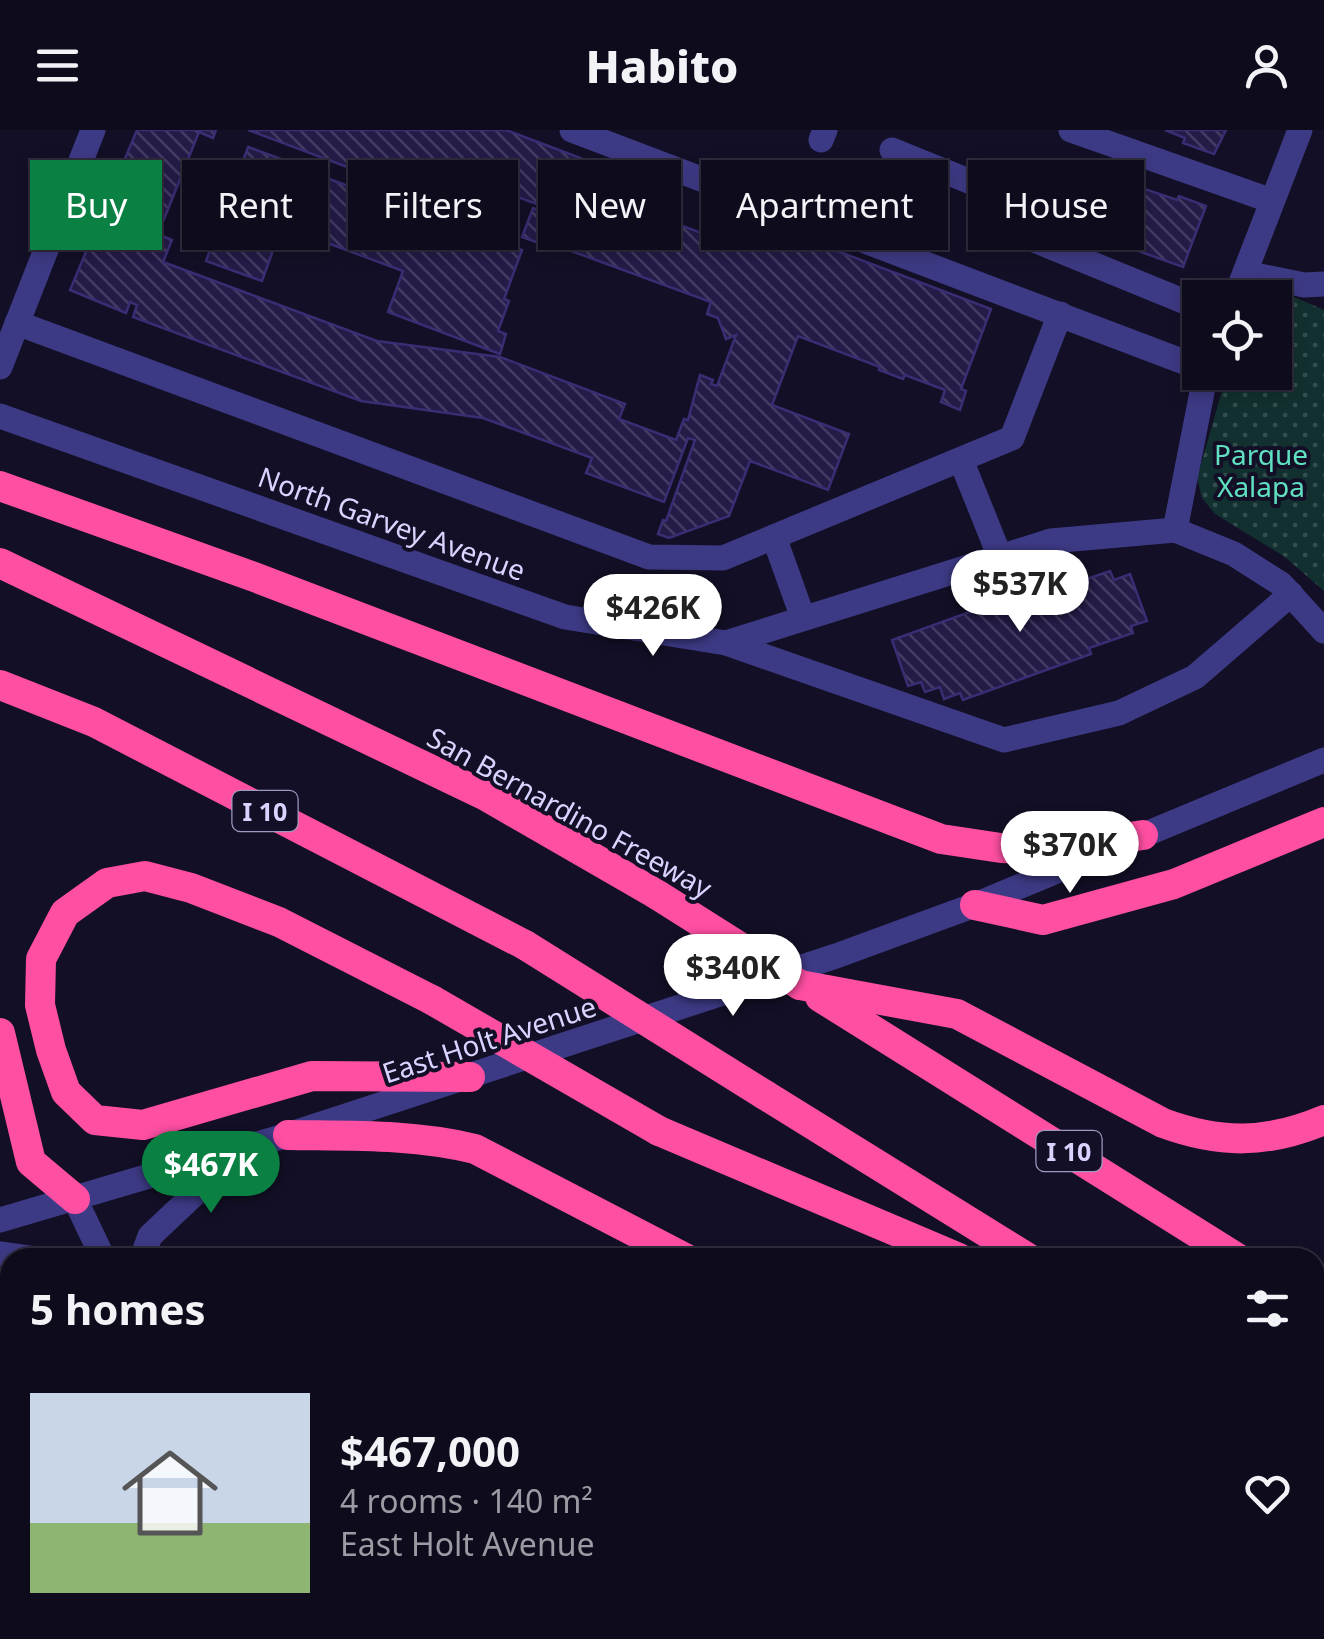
<!DOCTYPE html>
<html lang="en">
<head>
<meta charset="utf-8">
<style>
	:root { --surface:#0e0b1c; --page:#171425; --text:#f1f3f6; --muted:#9b9ba3; --line:#2e2b3b; --accent:#0b8043 }
	body { margin:0; font-family:"Noto Sans",sans-serif; background:var(--page); color:var(--text); height:100vh; display:flex; flex-direction:column; font-size:38px; white-space:nowrap }
	* { box-sizing:border-box; margin:0 }
	p { font-size:32px; color:var(--muted) }
	.icon { flex:none; width:55px; height:55px; fill:none; stroke:currentColor; stroke-width:2; stroke-linecap:round; stroke-linejoin:round }
	.map { position:relative; flex:1; overflow:hidden }
	.side { position:absolute; left:0px; top:1118px; width:1325px; height:392px; display:flex; flex-direction:column; background:var(--surface); border-radius:30px 30px 0 0; box-shadow:0 5px 15px #0003,0 0 0 2px var(--line) }
	.side>* { flex:none }
	.guide { position:absolute; left:30px; top:30px; width:1265px; height:90px; display:flex; gap:20px }
	.tools { position:absolute; left:1182px; top:150px; display:grid; gap:20px }
	.tools a { display:grid; place-items:center; width:110px; height:110px; border-radius:0px; background:var(--surface); box-shadow:0 5px 15px #0003,0 0 0 2px var(--line); font-size:50px }
	.price { position:absolute; translate:-50% -85px; padding:0 22px; border-radius:35px; background:#fff; color:#222; font-size:32px; line-height:65px; filter:drop-shadow(0 2px 5px #0008) }
	.price::after { content:''; position:absolute; left:50%; top:60px; width:30px; height:22px; margin-left:-15px; background:inherit; clip-path:polygon(0 0,100% 0,50% 100%) }
	.price.selected { background:var(--accent); color:#fff }
	ul { padding:0; list-style:none }
	li { display:flex; align-items:center; gap:30px; height:250px; padding:0 30px }
	li+li { border-top:2px solid var(--line) }
	li span { display:grid; place-items:center; flex:none; width:280px; height:200px; border-radius:0px; color:#555 }
	li>.icon { margin-inline-start:auto }
	span .icon { width:120px; height:120px; fill:#fffc; stroke-width:1 }
	li b { font-size:42px }
	h2 { display:flex; justify-content:space-between; align-items:center; height:120px; padding:0 30px; font-size:42px }
	.chip { padding:0 35px; border-radius:0px; background:var(--surface); box-shadow:0 5px 15px #0003,0 0 0 2px var(--line); font-size:35px; line-height:90px }
	.chip.selected { background:var(--accent); color:#fff }
	header { display:flex; justify-content:space-between; align-items:center; height:130px; padding:0 30px; background:var(--surface); font-size:45px; font-weight:800 }
	.map>svg:first-child { display:block }
	.park { fill:url(#park-dots) }
	.building { fill:url(#building-back-hatch); stroke:#3b2d73; stroke-width:2.5 }
	.lines { fill:none; stroke-linecap:round; stroke-linejoin:round }
	.minor { stroke:#3d3a85; stroke-width:25 }
	.highway { stroke:#ff4fa3; stroke-width:30 }
	.highway-bridge { stroke:#ff4fa3; stroke-width:30 }
	.labels { text-anchor:middle; dominant-baseline:central; stroke-width:8; stroke-linejoin:round; paint-order:stroke }
	.shield { fill:#130f26; stroke:#9e99be; stroke-width:2.5 }
	.shield-label { font-size:25px; font-weight:bold; fill:#d9d4ff }
	.park-label { font-size:28px; fill:#5fe0c0; stroke:#130f26 }
	.street-label { font-size:28px; fill:#d9d4ff; stroke:#130f26 }
</style>
</head>
<body>
<header><svg class="icon" aria-label="menu" viewBox="0 0 24 24"><path d="M4 6h16M4 12h16M4 18h16"/></svg>Habito<svg class="icon" aria-label="person" viewBox="0 0 24 24"><circle cx="12" cy="8" r="4"/><path d="M4 21q1-7 8-7t8 7"/></svg></header>
<div class="map">
<svg width="1324" height="1509" viewBox="0 0 1324 1509">
	<defs>
		<pattern id="park-dots" width="8" height="8" patternUnits="userSpaceOnUse" patternTransform="scale(2.5)"><rect width="8" height="8" fill="#12302f"/><path d="M2 2h.1M6 6h.1" fill="none" stroke="#344d4e" stroke-width="1.8" stroke-linecap="round"/></pattern>
		<pattern id="building-back-hatch" width="6" height="6" patternUnits="userSpaceOnUse" patternTransform="scale(2.5)"><rect width="6" height="6" fill="#241b47"/><path d="M-1 5l2 2M0 0l6 6M5-1l2 2" fill="none" stroke="#433b63"/></pattern>
	</defs>
	<rect width="100%" height="100%" fill="#130f26"/>
	<path class="park" d="M1265 154 1324 180V461L1285 427 1215 384 1202 368 1197 348 1227 243 1275 242V168L1252 167 1254 159Z"/>
	<g class="building">
		<path d="M137 0H216L213 8 199 2 158 104 172 110 163 132 377 211 500 227 625 274 619 289 676 310 684 289 688 290 700 245 713 250 711 254 717 256 736 205 726 209 718 188 707 184 711 172 541 110 539 113 522 107 533 78 551 85 553 80 422 32 417 46 429 50 422 69 408 64 409 60 248 0H506L583 29 573 55 736 116 747 87 991 179 961 259 966 261 960 280 941 272 945 260 905 245 903 249 879 240 880 237 798 206 772 275 849 304 828 360 750 331 729 386 669 408 658 404 663 390 666 391 695 310 688 308 664 372 586 343 592 328 483 288 361 271 133 187 137 175 130 172 126 183 70 160Z"/>
		<path d="M1165 0H1226L1214 24 1183 13 1185 8Z"/>
		<path d="M248 17 303 37 262 151 206 131Z"/>
		<path d="M1082 31 1089 34 1088 37 1105 43 1106 39 1123 45 1119 54 1138 61 1139 57 1177 70 1179 66 1206 76 1183 137 1102 108 1103 104 1071 97 1073 89 1062 85 1073 57 1069 56 1077 34 1081 35Z"/>
		<path d="M313 43 522 120 504 169 509 171 498 201 506 204 500 224 388 182 403 141 292 100Z"/>
		<path d="M1110 441 1114 450 1130 444 1147 491 1131 496 1133 503 1089 518 1091 524 963 570 960 563 944 569 940 557 925 562 921 552 908 556 892 510 1072 445 1075 453Z"/>
		<path d="M10 1215V1259L0 1261V1217Z"/>
		<path d="M0 1370 10 1384 6 1389 10 1395V1416L0 1424Z"/>
		<path d="M117 1500H164L183 1509H112Z"/>
		<path d="M237 1500H291L312 1509H233Z"/>
	</g>
	<g class="lines">
		<g class="minor">
			<path d="M572 0 1200 238"/>
			<path d="M1071 0 1272 71"/>
			<path d="M821 10 825 0"/>
			<path d="M892 20 1040 80 1034 110 1200 178"/>
			<path d="M1245 143 1304 155 1324 154"/>
			<path d="M1235 168 1300 0"/>
			<path d="M17 193 649 427 723 428 1012 308 1060 184"/>
			<path d="M0 237 93 0"/>
			<path d="M0 286 565 487 726 513 1051 411 1175 400 1234 424 1281 454 1324 501"/>
			<path d="M961 330 1000 427"/>
			<path d="M1175 400 1206 242"/>
			<path d="M774 407 803 488"/>
			<path d="M726 513 1004 610 1119 583 1195 547 1291 464"/>
			<path d="M75 1069 103 1128"/>
			<path d="M0 1090 288 1005 836 826 975 775 1324 630"/>
			<path d="M0 1124 29 1128"/>
			<path d="M142 1128 150 1106 238 1023"/>
			<path d="M510 1500 513 1509"/>
			<path d="M1288 1500 1305 1509"/>
		</g>
		<g class="highway">
			<path d="M0 356 257 448 941 709 1001 718 1043 720 1143 705"/>
			<path d="M0 433 486 666 656 764"/>
			<path d="M0 555 94 592 525 815"/>
			<path d="M975 775 1043 790 1174 754 1324 692"/>
			<path d="M800 855 957 884 1163 993C1220 1014 1267 1014 1324 990"/>
			<path d="M820 867 1237 1128"/>
			<path d="M432 870 279 792 191 758 145 746 107 753 65 783 41 829 40 875 51 920 66 962 95 990 143 995 312 946 470 947"/>
			<path d="M0 903 31 1032 75 1069"/>
			<path d="M765 965 1028 1128"/>
			<path d="M659 1001 959 1128"/>
			<path d="M288 1005C351 1006 414 1004 475 1019L685 1128"/>
			<path d="M1315 1177 1324 1183"/>
			<path d="M1315 1314 1324 1320"/>
			<path d="M1315 1461 1324 1466"/>
		</g>
		<g class="highway-bridge">
			<path d="M656 764 800 855"/>
			<path d="M525 815 765 965"/>
			<path d="M432 870 659 1001"/>
		</g>
	</g>
	<g class="labels">
		<g class="shield">
			<rect x="232.5" y="661" width="65" height="40" rx="8"/>
			<rect x="1036.5" y="1001" width="65" height="40" rx="8"/>
		</g>
		<g class="shield-label">
			<text x="265" y="681">I 10</text>
			<text x="1069" y="1021">I 10</text>
		</g>
		<g class="park-label">
			<text x="1261" y="324">Parque<tspan x="1261" dy="32">Xalapa</tspan></text>
		</g>
		<g class="street-label">
			<text transform="translate(392 393) rotate(20)">North Garvey Avenue</text>
			<text transform="translate(570 682) rotate(29)">San Bernardino Freeway</text>
			<text transform="translate(489 909) rotate(-18)">East Holt Avenue</text>
		</g>
	</g>
</svg>
<div class="tools">
<a><svg class="icon" aria-label="locate" viewBox="0 0 24 24"><circle cx="12" cy="12" r="6"/><path d="M12 2v4M12 18v4M2 12h4M18 12h4"/></svg></a>
</div>
<b class="price" style="left:1020px;top:505px">$537K</b>
<b class="price" style="left:653px;top:529px">$426K</b>
<b class="price" style="left:1070px;top:766px">$370K</b>
<b class="price" style="left:733px;top:889px">$340K</b>
<b class="price selected" style="left:211px;top:1086px">$467K</b>
<div class="guide">
<a class="chip selected">Buy</a>
<a class="chip">Rent</a>
<a class="chip">Filters</a>
<a class="chip">New</a>
<a class="chip">Apartment</a>
<a class="chip">House</a>
</div>
<section class="side">
<h2>5 homes<svg class="icon" aria-label="filters" viewBox="0 0 24 24"><path d="M4 7h16M4 17h16"/><circle cx="9" cy="7" r="2"/><circle cx="15" cy="17" r="2"/></svg></h2>
<ul>
<li><span style="background:linear-gradient(#c9d6e8 65%,#8fb573 0)"><svg class="icon" aria-label="home" viewBox="0 0 24 24"><path d="M3 11l9-7 9 7M6 9v11h12V9"/></svg></span><div><b>$467,000</b><p>4 rooms · 140 m²</p><p>East Holt Avenue</p></div><svg class="icon" aria-label="heart" viewBox="0 0 24 24"><path d="M12 20l-8-8c-3-5 5-10 8-4 3-6 11-1 8 4z"/></svg></li>
</ul>
</section>
</div>
</body>
</html>
